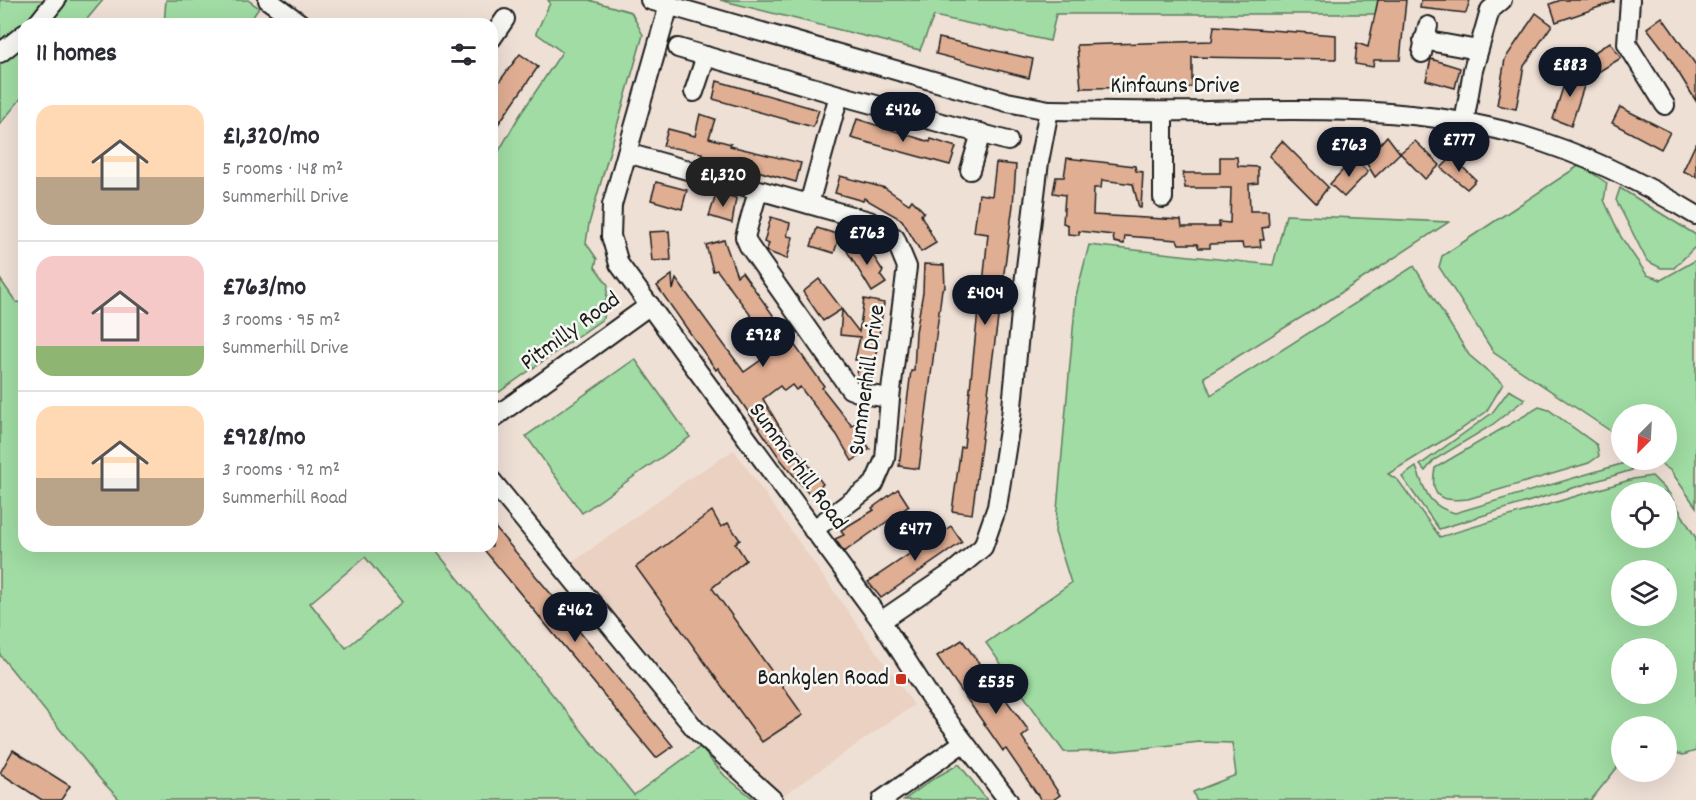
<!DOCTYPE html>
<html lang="en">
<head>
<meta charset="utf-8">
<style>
	:root { --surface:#fff; --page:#f7f7f7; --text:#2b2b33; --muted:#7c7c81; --line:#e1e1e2; --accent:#111827 }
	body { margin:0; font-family:Dekko,sans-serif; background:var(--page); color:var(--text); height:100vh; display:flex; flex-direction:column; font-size:22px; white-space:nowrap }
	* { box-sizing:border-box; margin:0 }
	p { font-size:20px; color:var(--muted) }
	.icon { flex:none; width:33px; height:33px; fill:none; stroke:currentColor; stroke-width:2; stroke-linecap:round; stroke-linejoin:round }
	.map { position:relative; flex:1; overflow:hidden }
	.details { position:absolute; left:18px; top:18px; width:480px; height:534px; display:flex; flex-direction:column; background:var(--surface); border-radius:18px; box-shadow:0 6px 24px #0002 }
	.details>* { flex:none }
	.needle { width:39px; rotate:204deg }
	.buttons { position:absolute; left:1611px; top:404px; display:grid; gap:12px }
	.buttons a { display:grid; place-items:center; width:66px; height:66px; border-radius:50%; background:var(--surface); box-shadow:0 6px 24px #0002; font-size:30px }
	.price { position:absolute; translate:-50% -51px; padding:0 14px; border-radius:21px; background:var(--accent); color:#fff; font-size:20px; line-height:39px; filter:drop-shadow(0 2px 3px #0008) }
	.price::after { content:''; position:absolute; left:50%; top:36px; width:18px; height:14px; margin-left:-9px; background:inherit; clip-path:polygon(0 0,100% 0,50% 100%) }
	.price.on { background:#222; color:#fff }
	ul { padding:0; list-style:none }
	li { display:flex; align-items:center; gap:18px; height:150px; padding:0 18px }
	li+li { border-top:2px solid var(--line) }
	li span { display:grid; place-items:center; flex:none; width:168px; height:120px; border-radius:18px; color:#555 }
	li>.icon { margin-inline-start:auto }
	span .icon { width:72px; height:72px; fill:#fffc; stroke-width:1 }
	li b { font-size:26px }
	h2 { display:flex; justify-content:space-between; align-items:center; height:72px; padding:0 18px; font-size:26px }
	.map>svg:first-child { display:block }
	.built { fill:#ead1c2 }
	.green { fill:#a0dca3; stroke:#5e7c60; stroke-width:1.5; fill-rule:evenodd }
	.building { fill:#e0ae93; stroke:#1c1c1c; stroke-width:1.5 }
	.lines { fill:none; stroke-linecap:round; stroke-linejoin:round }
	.minor-casing { stroke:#1c1c1c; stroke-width:22 }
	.minor { stroke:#f6f6f2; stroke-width:18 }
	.poi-dot { fill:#c8321e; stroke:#f6f6f2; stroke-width:2 }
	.labels { text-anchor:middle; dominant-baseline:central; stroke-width:5; stroke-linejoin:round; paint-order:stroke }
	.street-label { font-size:24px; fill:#1c1c1c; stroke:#f6f6f2 }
	.poi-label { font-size:24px; fill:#1c1c1c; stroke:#f6f6f2; text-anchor:end }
</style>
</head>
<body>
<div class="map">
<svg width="1696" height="800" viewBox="0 0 1696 800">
	<rect width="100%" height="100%" fill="#efe0d6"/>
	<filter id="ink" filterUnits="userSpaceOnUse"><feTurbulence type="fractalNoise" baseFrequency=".0167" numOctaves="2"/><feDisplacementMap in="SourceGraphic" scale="12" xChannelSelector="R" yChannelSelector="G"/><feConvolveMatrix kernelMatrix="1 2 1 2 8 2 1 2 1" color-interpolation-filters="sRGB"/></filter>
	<g filter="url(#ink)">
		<path class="built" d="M734 450 914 705 784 795 734 751 706 722 573 562 681 484Z"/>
		<g class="green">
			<path d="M0 0H103L83 24H24V95L0 124Z"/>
			<path d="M166 0H248L259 8 248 24H164Z"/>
			<path d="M548 0H589L631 12 643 35 589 224 586 243 597 259 595 267 608 285 604 318 492 397V163L518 118 562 52 536 33 550 3Z"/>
			<path d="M720 0H1379L1380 14H1056L1050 41 934 16 920 50Z"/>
			<path d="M1580 165 1607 183 1604 200 1621 237 1647 275 1661 280 1696 260V507L1671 471 1654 459H1666V414H1622L1621 438 1494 353 1439 267 1442 256Z"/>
			<path d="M1620 188 1696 235V246L1674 268H1661L1647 261 1616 200Z"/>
			<path d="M1286 215 1449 222 1333 298 1204 377 1211 395 1414 266 1469 355 1503 384 1486 412 1460 430 1388 474 1398 480 1440 537 1633 479 1652 476 1669 493 1696 538V751L1683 755 1667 751 1666 726H1622L1621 763 1591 800H1196L1193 792 1236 775 1232 743 1200 742 1116 751 1064 752 986 643 1071 583 1055 532 1076 296 1089 245 1273 265ZM1622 492H1666V537H1622ZM1622 570H1666V615H1622ZM1622 648H1666V693H1622Z"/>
			<path d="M0 279 16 302 24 303V546H432L634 795 700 747 725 776 755 800H120L100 779 0 655ZM365 557 402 602 346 648 310 603Z"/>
			<path d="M635 359 690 437 582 513 526 436Z"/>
			<path d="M1509 390 1525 399 1492 425 1434 460 1425 471 1420 465 1492 413Z"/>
			<path d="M1539 407 1549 410 1597 445 1599 456 1589 463 1468 499C1441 502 1429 498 1435 468Z"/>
			<path d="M1628 462 1632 470 1439 529 1402 477 1416 467C1425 491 1428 506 1455 513Z"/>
			<path d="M959 764 987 800H904L933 779Z"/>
		</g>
		<g class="building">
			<path d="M1378 0H1406L1400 60H1374L1373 67 1355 64 1357 43 1368 47Z"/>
			<path d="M1421 0H1470L1466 13 1420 8Z"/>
			<path d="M1561 0H1614V2L1556 22 1550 4Z"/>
			<path d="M1536 13 1552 25 1524 66 1516 109 1497 105 1505 59Z"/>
			<path d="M1662 17 1696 65V101L1667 54 1647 28Z"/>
			<path d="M1214 26 1336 35V59L1192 57V87L1081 88 1077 45 1212 41Z"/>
			<path d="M939 38 1033 59 1029 78 936 54Z"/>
			<path d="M1610 42 1621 58 1595 74 1584 59Z"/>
			<path d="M520 54 538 67 492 133V91Z"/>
			<path d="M1431 59 1460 68 1455 88 1426 80Z"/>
			<path d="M1568 72 1587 77 1571 126 1553 119Z"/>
			<path d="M717 81 819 110 813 127 713 99Z"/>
			<path d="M1620 107 1670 132 1661 149 1612 123Z"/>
			<path d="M700 114 715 119 709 138 731 144 730 146 801 163 796 182 701 155 702 153 663 146 668 129 695 136Z"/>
			<path d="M857 119 930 142 931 139 956 147 950 165 851 138Z"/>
			<path d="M1387 136 1400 153 1375 177 1365 161Z"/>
			<path d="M1282 141 1328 187 1316 203 1269 156Z"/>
			<path d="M1415 141 1440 165 1425 179 1400 153Z"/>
			<path d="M1696 143V177L1683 171Z"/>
			<path d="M1220 157H1237L1238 166 1258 167V183L1249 184 1250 211H1268L1269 227 1262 228 1264 240H1260L1261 247 1243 248 1242 243 1210 244V248H1199L1197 244H1179L1177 240 1125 236 1124 244 1114 242 1113 235 1079 231V235L1068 234V225L1063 223 1065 195 1053 193 1056 177H1064L1067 158 1135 166 1136 171 1143 172 1141 208H1139L1133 184 1102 180 1101 188H1094L1093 215 1181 220 1182 227H1219V222L1230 223 1231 188H1185L1183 173H1220Z"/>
			<path d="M1452 157 1476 180 1467 189 1441 168Z"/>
			<path d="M1354 158 1368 172 1344 197 1330 184Z"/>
			<path d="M996 163 1016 165 1013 205 972 514 952 511 961 447H964L978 311 984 274 988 234 974 232 979 194 992 196Z"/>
			<path d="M840 176 885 188 909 204 912 200 924 212 921 215 936 243 921 252 902 220 864 198 863 201 835 193Z"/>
			<path d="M656 182 687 190 682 209 651 200Z"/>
			<path d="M717 192 736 198 732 223 709 216Z"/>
			<path d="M771 217 790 223 787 236 793 237 787 259 766 251 769 244 764 242Z"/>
			<path d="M817 228 840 235 834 253 811 246Z"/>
			<path d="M669 231 671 260 652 261 649 232Z"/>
			<path d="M724 240 737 276 742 272 824 386 822 388 852 426 854 424 870 449 852 461 837 435 800 387 796 390 792 385 784 391 780 386 763 399 779 426 823 484 809 494 781 460 718 368 716 370 657 286 672 275 673 290 676 279 744 372 768 355 769 347 772 344 717 270 713 271 706 245Z"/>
			<path d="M858 242 862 248 867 246 883 271 880 275 886 283 872 292 847 251Z"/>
			<path d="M924 264 944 265 945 288 942 289 919 469 899 466 911 371H914L916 332 923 292Z"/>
			<path d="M819 279 842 309 823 321 803 292Z"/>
			<path d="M864 299 884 303 872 379 857 376 859 360H855L860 337 840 335 842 310 859 332Z"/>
			<path d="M898 489 909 506 844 552 835 539 844 535 841 530 874 510 872 508Z"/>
			<path d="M712 511 721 527 728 523 740 540 735 543 746 560 712 588 803 715 762 742 636 567Z"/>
			<path d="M492 524 567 613 565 614 673 746 656 758 481 546H492Z"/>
			<path d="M951 526 962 542 881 598 868 582Z"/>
			<path d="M962 640 1029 731 1022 737 1060 795 1053 800H1041L1006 749 1003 751 937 656Z"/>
			<path d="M13 750 70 786 61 800H42L0 773Z"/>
		</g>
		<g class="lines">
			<g class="minor-casing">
				<g id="minor">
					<path d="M268 0 301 24"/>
					<path d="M650 0 1007 102 1049 110C1102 111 1154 112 1208 111 1313 109 1421 106 1523 136 1584 154 1642 182 1696 215"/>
					<path d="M1630 0 1627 44 1665 105"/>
					<path d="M669 5 612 205 611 236 619 264 881 621 930 697 1008 800"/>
					<path d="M37 24 56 0"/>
					<path d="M492 38 505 19"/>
					<path d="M1423 40 1478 50"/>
					<path d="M678 48 839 95 1008 141"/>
					<path d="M0 53 24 34"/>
					<path d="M1422 53 1428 26"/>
					<path d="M694 92 706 56"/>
					<path d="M1464 123 1473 70 1490 10 1502 0"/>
					<path d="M627 153 869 221 895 238 907 267 890 398 885 459 874 484 813 530"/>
					<path d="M970 170 981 133"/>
					<path d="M758 191 745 237 749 246 850 389 863 394 890 398"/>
					<path d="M1163 198V112"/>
					<path d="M809 204 839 95"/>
					<path d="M492 419 650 305"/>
					<path d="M492 481 696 730 773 800"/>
					<path d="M881 621 953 572 983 547 997 507 1011 417 1023 292 1039 162 1049 110"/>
					<path d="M882 800 964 742"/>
				</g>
			</g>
			<use href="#minor" class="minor"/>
		</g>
	</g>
	<rect class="poi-dot" x="895" y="673" width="12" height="12" rx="3"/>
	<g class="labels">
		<g class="street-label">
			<text x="1175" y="87">Kinfauns Drive</text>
			<text transform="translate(571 332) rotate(-36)">Pitmilly Road</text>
			<text transform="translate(868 380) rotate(-82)">Summerhill Drive</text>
			<text transform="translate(797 467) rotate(54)">Summerhill Road</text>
		</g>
		<g class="poi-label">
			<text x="889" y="679">Bankglen Road</text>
		</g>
	</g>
</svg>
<div class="buttons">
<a><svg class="needle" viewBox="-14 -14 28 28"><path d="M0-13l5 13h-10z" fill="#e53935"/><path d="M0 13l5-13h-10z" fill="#7c7c81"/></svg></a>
<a><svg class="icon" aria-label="locate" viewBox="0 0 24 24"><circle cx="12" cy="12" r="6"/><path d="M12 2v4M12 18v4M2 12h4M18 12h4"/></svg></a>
<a><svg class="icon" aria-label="layers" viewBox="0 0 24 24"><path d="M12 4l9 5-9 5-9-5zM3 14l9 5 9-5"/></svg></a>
<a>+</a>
<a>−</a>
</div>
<b class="price" style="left:1570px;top:98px">£883</b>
<b class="price" style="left:903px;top:143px">£426</b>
<b class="price" style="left:1459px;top:173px">£777</b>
<b class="price" style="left:1349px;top:178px">£763</b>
<b class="price on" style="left:723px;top:208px">£1,320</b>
<b class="price" style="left:867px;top:266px">£763</b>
<b class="price" style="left:985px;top:326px">£404</b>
<b class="price" style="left:763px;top:368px">£928</b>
<b class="price" style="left:915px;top:562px">£477</b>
<b class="price" style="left:575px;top:643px">£462</b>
<b class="price" style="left:996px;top:715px">£535</b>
<section class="details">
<h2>11 homes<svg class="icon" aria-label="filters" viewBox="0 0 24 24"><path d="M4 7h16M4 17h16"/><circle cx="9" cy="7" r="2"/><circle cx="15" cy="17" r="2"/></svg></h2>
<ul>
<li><span style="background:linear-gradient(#ffd9b3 60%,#b9a48a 0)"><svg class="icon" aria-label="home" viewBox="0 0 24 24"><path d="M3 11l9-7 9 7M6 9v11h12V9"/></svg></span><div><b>£1,320/mo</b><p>5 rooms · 148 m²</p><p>Summerhill Drive</p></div></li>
<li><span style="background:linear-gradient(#f6c9c9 75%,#8fb573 0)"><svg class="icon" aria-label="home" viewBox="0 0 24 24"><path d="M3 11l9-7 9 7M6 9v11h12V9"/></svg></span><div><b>£763/mo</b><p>3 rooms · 95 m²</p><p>Summerhill Drive</p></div></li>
<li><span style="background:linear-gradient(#ffd9b3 60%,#b9a48a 0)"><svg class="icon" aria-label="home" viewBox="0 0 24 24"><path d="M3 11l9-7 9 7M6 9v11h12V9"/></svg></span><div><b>£928/mo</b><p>3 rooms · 92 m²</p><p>Summerhill Road</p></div></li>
</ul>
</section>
</div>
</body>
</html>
